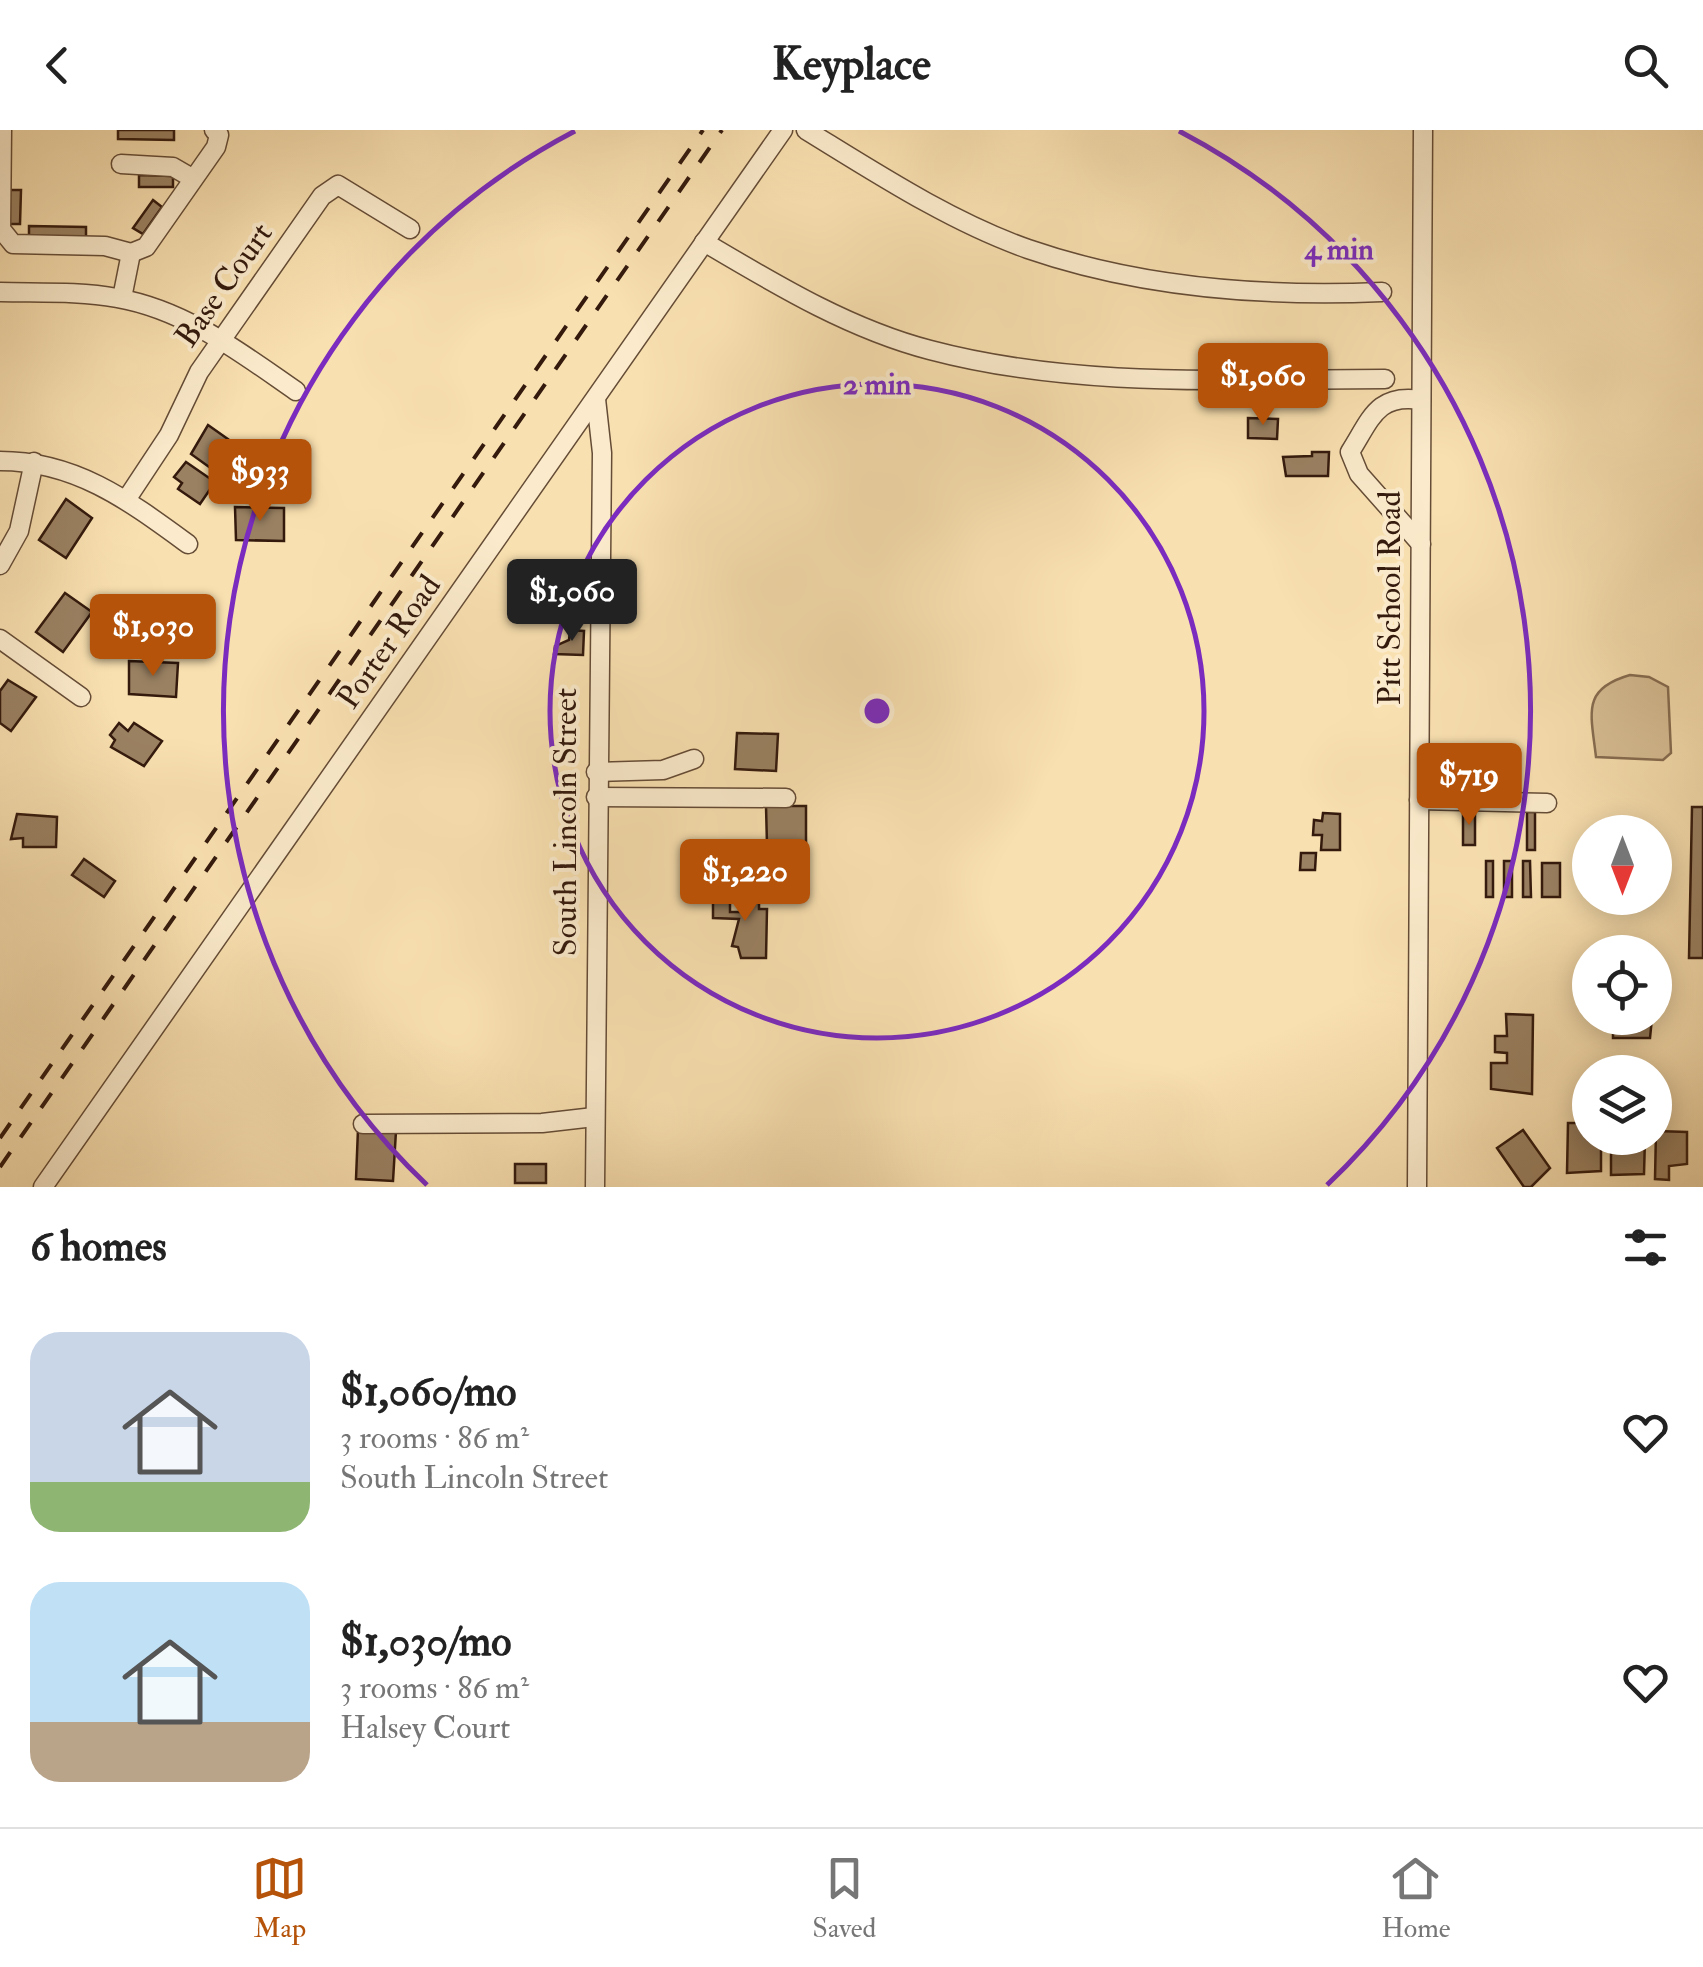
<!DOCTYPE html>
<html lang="en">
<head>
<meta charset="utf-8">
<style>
	:root { --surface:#fff; --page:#f2f2f2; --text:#222; --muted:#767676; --line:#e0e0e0; --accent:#b45309 }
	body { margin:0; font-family:"IM FELL Double Pica",serif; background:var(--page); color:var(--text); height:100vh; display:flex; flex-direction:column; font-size:38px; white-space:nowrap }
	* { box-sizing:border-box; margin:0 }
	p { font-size:32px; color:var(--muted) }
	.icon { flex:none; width:55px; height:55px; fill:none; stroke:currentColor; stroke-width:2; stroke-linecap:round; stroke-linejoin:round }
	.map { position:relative; height:1057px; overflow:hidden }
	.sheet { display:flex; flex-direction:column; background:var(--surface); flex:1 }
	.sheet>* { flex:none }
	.needle { width:65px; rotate:180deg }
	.fabs { position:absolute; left:1572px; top:685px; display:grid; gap:20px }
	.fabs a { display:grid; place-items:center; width:100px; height:100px; border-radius:50%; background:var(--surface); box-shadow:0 5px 25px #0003; font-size:50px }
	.price { position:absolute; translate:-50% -85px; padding:0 22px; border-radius:10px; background:var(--accent); color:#fff; font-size:32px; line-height:65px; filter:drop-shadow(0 2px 5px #0008) }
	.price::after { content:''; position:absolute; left:50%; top:60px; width:30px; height:22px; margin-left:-15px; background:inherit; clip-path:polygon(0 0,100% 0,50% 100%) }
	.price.on { background:#222; color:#fff }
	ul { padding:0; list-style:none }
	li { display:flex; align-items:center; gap:30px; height:250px; padding:0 30px }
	li span { display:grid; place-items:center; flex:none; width:280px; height:200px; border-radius:30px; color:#555 }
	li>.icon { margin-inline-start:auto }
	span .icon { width:120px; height:120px; fill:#fffc; stroke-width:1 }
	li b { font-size:42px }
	h2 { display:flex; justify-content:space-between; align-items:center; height:120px; padding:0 30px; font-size:42px }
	header { display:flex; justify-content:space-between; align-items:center; height:130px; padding:0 30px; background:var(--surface); font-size:45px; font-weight:700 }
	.menu { display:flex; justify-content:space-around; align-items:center; height:140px; border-top:2px solid var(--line); background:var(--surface); font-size:28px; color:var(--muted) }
	.menu a { display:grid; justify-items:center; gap:5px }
	.menu .on { color:var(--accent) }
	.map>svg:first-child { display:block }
	.green { fill:#d8be94; stroke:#866c50; stroke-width:2.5 }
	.building { fill:#9a8162; stroke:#341a0d; stroke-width:2.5 }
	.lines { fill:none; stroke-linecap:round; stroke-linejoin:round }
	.minor-casing { stroke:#654c36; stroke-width:21 }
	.minor { stroke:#fbebcc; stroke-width:18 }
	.rail { stroke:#341a0d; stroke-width:4; stroke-dasharray:18 18; stroke-linecap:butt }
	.ring { fill:none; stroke:#7b2cbf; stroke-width:5 }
	.labels { text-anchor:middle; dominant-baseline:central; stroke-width:8; stroke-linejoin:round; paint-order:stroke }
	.street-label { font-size:32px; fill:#341a0d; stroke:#fbebcc }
	.centre { fill:#7b2cbf; stroke:#fbebcc; stroke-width:5 }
	.ring-label { font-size:30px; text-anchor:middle; font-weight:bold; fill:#7b2cbf; stroke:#fbebcc; stroke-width:8; stroke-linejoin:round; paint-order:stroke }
</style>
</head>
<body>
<header><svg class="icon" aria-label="back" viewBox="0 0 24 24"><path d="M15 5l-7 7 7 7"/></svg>Keyplace<svg class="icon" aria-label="search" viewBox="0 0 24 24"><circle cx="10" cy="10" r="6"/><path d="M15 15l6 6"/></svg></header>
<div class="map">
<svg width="1703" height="1057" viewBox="0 0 1703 1057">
	<rect width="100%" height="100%" fill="#f9e0b0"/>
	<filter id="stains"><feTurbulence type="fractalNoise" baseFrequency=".002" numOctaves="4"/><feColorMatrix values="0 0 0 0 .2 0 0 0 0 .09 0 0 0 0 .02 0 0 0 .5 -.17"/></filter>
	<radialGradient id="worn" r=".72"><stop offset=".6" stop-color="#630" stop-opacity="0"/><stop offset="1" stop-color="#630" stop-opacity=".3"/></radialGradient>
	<path class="green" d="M1630 545 1649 547 1668 557 1671 623 1663 630 1596 627C1591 583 1581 559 1630 545Z"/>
	<g class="building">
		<path d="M118 0H174V10L118 9Z"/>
		<path d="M139 45 173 46V57H139Z"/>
		<path d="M9 60H21L20 94H9Z"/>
		<path d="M153 70 162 77 143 104 133 98Z"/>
		<path d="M29 96 86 97V108H29Z"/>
		<path d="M1248 288 1278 289 1277 309 1248 308Z"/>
		<path d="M208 295 242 319 223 347 191 324Z"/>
		<path d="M1312 322H1329L1328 346H1286L1283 327 1312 326Z"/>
		<path d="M186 332 215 352 200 374 178 359 182 353 174 347Z"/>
		<path d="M66 369 92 388 66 428 39 410Z"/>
		<path d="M235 377 284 378V411L236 410Z"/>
		<path d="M65 463 92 482 63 522 36 502Z"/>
		<path d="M570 500 584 501 583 525 554 524 555 516 569 510Z"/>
		<path d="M129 531 178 533 176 567 129 564Z"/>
		<path d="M8 550 36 567 11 601 0 593V561Z"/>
		<path d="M119 593 128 601 134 593 162 611 144 636 111 617 115 610 110 605Z"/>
		<path d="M737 603 778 604 776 641 735 639Z"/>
		<path d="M766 676H806V715H767Z"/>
		<path d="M1692 677H1703V828H1689Z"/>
		<rect x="1463" y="681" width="12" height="34"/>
		<rect x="1527" y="682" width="8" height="38"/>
		<path d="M1323 683 1340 684V720H1321L1322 705H1313L1314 690 1322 691Z"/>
		<path d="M17 684 57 687 56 717H23V708L11 709Z"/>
		<path d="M1301 723H1316L1315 740H1300Z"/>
		<path d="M84 729 115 751 104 767 72 745Z"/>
		<rect x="1486" y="731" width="7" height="36"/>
		<rect x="1504" y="731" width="8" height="36"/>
		<path d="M1523 731H1530L1531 767H1523Z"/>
		<rect x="1542" y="733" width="18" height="34"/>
		<path d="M742 763H759V779H767L766 828H741L738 817 732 816 739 789 713 788V764H730V782H741Z"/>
		<path d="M1506 884 1533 885 1532 964 1491 959V933H1507V923L1495 922V906H1507Z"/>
		<path d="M1613 888H1652L1650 908H1613Z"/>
		<path d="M1568 993H1590V1008H1601V1041L1567 1043Z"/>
		<path d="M358 999 396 1001 393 1051 356 1049Z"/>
		<path d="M1523 1000 1550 1038 1531 1057H1524L1497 1018Z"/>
		<path d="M1656 1001 1687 1002V1034L1669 1036V1050L1655 1049Z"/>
		<path d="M1611 1008H1645L1644 1044 1611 1045Z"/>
		<rect x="515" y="1034" width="31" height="19"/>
	</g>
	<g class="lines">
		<g class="minor-casing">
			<g id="minor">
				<path d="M2 0 1 99 13 114 105 116 131 123 146 117 216 17 219 5 214 0"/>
				<path d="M806 0C876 43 951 92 1028 119 1141 158 1263 167 1382 162"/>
				<path d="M121 34 173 37 192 48"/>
				<path d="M704 112C775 154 849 199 930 220 1077 259 1234 249 1385 249"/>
				<path d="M0 162C39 163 79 161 117 168 186 180 241 223 296 261"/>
				<path d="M122 168 131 123"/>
				<path d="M0 331C76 331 129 371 188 414"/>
				<path d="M126 370 169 305 199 242 322 66 338 55 410 99"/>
				<path d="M1421 414 1359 344 1350 322C1371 289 1377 263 1421 270"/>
				<path d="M0 435 19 401 34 332"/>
				<path d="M0 509 81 567"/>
				<path d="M596 642 663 640 694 629"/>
				<path d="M596 667 786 668"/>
				<path d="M1419 670 1547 673"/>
				<path d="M363 994 542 993 594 987"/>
				<path d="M43 1057 783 0"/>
				<path d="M595 1057 602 323 596 269"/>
				<path d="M1417 1057 1423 0"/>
			</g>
		</g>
		<use href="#minor" class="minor"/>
		<g class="rail">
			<path d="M0 1008 703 0"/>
			<path d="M0 1037 722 0"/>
		</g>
	</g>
	<g class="ring">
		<circle cx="877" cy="581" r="327"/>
		<path d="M427 1055A654 654 0 0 1 575 1M1179 1A654 654 0 0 1 1327 1055"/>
	</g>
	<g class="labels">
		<g class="street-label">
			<text transform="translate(224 155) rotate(-55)">Base Court</text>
			<text transform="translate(1390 468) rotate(-90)">Pitt School Road</text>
			<text transform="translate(389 512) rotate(-55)">Porter Road</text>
			<text transform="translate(566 692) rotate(-90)">South Lincoln Street</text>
		</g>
	</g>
	<circle cx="877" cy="581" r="15" class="centre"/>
	<g class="ring-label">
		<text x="1339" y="129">4 min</text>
		<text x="877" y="264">2 min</text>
	</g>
	<rect width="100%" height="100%" filter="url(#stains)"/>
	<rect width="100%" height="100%" fill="url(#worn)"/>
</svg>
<div class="fabs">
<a><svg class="needle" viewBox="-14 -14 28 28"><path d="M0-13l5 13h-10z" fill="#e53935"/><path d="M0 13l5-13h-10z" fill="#767676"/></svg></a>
<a><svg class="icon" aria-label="locate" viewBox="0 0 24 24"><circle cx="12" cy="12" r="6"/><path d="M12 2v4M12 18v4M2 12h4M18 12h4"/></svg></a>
<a><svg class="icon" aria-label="layers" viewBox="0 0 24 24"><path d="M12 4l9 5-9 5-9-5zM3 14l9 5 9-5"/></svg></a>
</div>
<b class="price" style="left:1263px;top:298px">$1,060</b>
<b class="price" style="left:260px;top:394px">$933</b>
<b class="price on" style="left:572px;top:514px">$1,060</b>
<b class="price" style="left:153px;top:549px">$1,030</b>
<b class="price" style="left:1469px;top:698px">$719</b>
<b class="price" style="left:745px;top:794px">$1,220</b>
</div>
<section class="sheet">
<h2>6 homes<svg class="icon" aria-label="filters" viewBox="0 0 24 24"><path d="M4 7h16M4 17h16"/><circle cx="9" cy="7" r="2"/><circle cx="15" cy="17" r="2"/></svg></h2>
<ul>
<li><span style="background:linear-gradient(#c9d6e8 75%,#8fb573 0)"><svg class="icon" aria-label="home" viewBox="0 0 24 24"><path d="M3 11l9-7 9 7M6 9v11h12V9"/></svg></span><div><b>$1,060/mo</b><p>3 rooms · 86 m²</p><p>South Lincoln Street</p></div><svg class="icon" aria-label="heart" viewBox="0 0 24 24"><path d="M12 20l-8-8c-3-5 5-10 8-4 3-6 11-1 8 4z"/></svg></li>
<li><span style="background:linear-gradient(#bfe0f5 70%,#b9a48a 0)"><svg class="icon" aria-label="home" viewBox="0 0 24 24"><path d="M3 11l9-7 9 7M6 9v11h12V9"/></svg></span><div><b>$1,030/mo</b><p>3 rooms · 86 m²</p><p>Halsey Court</p></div><svg class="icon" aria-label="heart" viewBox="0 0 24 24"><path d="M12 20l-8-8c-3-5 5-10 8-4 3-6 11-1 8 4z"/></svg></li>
</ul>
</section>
<nav class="menu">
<a class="on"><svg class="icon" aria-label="map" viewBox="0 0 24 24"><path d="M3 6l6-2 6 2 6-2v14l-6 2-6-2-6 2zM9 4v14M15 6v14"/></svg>Map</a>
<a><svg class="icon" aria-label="saved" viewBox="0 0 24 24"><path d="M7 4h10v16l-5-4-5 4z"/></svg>Saved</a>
<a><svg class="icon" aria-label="home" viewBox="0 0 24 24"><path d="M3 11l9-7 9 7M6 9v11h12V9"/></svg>Home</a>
</nav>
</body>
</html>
